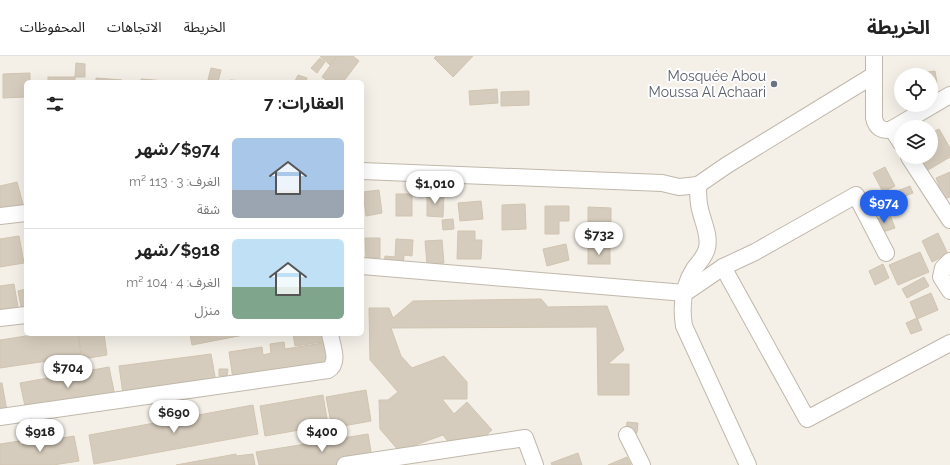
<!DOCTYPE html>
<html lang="ar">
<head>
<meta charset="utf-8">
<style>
	:root { --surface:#fff; --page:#f2f2f2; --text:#222; --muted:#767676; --line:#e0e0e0; --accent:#2563eb }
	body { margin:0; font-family:Raleway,"Noto Sans Arabic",sans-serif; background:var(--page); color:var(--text); direction:rtl; height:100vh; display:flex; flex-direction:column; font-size:15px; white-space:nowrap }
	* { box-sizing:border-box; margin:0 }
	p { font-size:13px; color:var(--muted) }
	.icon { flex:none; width:22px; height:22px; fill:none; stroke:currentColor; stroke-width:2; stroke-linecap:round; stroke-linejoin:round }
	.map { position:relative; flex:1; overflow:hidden; direction:ltr }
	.sheet { position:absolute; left:24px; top:24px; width:340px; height:256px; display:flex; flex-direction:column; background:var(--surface); border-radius:6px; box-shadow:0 4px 16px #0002; direction:rtl }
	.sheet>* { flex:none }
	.buttons { position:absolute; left:894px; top:12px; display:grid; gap:8px }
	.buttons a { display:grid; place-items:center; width:44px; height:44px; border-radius:50%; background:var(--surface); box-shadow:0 4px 16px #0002; font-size:20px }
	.price { position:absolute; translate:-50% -34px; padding:0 9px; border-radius:14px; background:#fff; color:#222; font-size:13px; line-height:26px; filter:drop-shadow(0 1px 2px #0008) }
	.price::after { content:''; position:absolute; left:50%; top:24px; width:12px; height:9px; margin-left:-6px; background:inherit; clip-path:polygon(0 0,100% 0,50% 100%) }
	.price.active { background:var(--accent); color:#fff }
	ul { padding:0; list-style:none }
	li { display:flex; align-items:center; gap:12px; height:100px; padding:0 20px }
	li+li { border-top:1px solid var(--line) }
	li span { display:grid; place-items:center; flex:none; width:112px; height:80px; border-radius:6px; color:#555 }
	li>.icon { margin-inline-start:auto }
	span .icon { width:48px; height:48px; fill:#fffc; stroke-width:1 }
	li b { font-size:17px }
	h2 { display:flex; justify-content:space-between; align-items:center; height:48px; padding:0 20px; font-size:17px }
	header { display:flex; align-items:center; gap:24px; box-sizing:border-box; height:56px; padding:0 20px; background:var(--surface); border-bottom:1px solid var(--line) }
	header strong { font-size:19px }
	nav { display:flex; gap:22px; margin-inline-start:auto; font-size:14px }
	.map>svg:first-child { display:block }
	.building { fill:#d6ccbd; stroke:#d1c4b0 }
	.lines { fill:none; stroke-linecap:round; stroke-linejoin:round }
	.minor-casing { stroke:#c0b8aa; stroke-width:18 }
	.minor { stroke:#fff; stroke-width:16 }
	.worship-dot { fill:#6b7280; stroke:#fff; stroke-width:1.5 }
	.labels { text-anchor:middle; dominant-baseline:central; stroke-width:4; stroke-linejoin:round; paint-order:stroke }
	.worship-label { font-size:14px; fill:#5b616d; stroke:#fff; text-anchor:end }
</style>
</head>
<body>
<header>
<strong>الخريطة</strong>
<nav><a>الخريطة</a><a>الاتجاهات</a><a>المحفوظات</a></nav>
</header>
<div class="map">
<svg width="950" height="409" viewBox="0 0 950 409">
	<rect width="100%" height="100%" fill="#f4f0e8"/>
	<g class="building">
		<path d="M320 0H337L330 9Z"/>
		<path d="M337 0H353L359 5 343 26H329L322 21Z"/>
		<path d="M436 0H473L453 21 434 2Z"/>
		<path d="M320 2 325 6 317 17 311 12Z"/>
		<path d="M76 7 85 8V21H75Z"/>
		<path d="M211 12 221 14 218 26 208 24Z"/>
		<path d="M935 15 937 27 931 28V19H920V17Z"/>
		<path d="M30 17V26H26V41L3 42V18Z"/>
		<path d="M298 19 307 22 306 26 295 25Z"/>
		<rect x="48" y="21" width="27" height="5"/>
		<path d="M96 22 122 24V26H96Z"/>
		<path d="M141 23 166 25V26H141Z"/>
		<path d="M230 24 257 26H230Z"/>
		<path d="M497 33 498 47 470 49 469 35Z"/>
		<path d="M529 35V49L501 50V36Z"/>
		<path d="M939 73 950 92V101L923 117 914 101H931V77Z"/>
		<path d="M885 111 895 130 883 136 873 117Z"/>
		<path d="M950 116V141L944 143 936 122Z"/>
		<path d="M17 126 23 148 0 153V130Z"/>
		<path d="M910 130 913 137 887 147 885 140Z"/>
		<path d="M379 134 382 157 366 160 363 136Z"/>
		<path d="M427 137 444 138 443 161 427 160Z"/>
		<rect x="396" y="138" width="16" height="22"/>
		<path d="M481 145 483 163 460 165 458 147Z"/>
		<path d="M525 148 526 173 502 174V149Z"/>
		<path d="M545 150H569V165H559V178H545Z"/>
		<path d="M588 151 611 152V170L588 169Z"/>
		<path d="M890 159 895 172 877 178 872 165Z"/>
		<path d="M453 163 454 173 443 174 442 164Z"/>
		<path d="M458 175H475V184H482L481 203H457Z"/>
		<path d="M938 177 948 198 932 206 922 185Z"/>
		<path d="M19 180 24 207 0 211V183Z"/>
		<path d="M365 182H380V202H366Z"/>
		<path d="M396 183 413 184 412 200 404 199 403 209 384 208 385 200 395 201Z"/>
		<path d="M442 184 444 207 427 208 425 185Z"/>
		<path d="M566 188 569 204 547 210 543 193Z"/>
		<rect x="588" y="192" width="22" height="16"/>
		<path d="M920 196 929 216 898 229 889 209Z"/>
		<path d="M883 208 889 222 875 229 869 215Z"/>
		<path d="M924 221 929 230 907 242 902 233Z"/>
		<path d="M14 228 19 257 0 261V230Z"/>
		<path d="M26 233V256H22L18 235Z"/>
		<path d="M931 237 938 254 917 263 910 246Z"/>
		<path d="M541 243 548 251 607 250 624 294 608 308H629V339H598L597 271 391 272 401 300 412 312 444 300 467 326V343H442L454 358 467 346 492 374 473 391 453 392 443 379 399 395 380 373 379 344H388L398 336 370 304 369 252H389L393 262 413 245Z"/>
		<path d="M917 262 922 274 911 278 906 267Z"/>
		<path d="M39 278H78L81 300 0 312V284Z"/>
		<path d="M78 278H104L107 299 83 303Z"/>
		<path d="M190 278H249L192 289Z"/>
		<path d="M293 278H328L329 285 295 290Z"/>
		<path d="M284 286 285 293 329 286 332 310 233 323 229 296 262 291 263 299 271 297 270 288Z"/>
		<path d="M211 298 216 326 123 338 119 310Z"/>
		<path d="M109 311 115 340 26 355 20 327Z"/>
		<path d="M219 313H228L227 320H219Z"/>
		<path d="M0 327H2L7 355 0 357Z"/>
		<path d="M366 334 371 365 332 372 326 341Z"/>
		<path d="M323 339 328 369 265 380 260 350Z"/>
		<path d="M253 349 258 378 94 408 89 379Z"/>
		<path d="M627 366 638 367 637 377 626 376Z"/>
		<path d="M368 378 373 407 360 409H259L256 396Z"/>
		<path d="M74 380 79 405 53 409H0V388L19 385 20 389Z"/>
		<path d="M578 397 582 409H552L551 407Z"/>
		<path d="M236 398V400L253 398 255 409H176Z"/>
		<path d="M627 401 631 409H608Z"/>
	</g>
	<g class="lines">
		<g class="minor-casing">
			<g id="minor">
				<path d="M874 0V62C876 72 883 76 892 73L950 39"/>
				<path d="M892 73 901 87"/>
				<path d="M909 101 950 164"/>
				<path d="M362 115 662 127 679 131 698 129 727 109 874 19"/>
				<path d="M698 129C698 137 698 146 700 153 703 167 710 179 707 192 705 201 699 206 694 213 683 230 681 251 684 270L748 409"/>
				<path d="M0 160 26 157"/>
				<path d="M950 205 943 212 941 221 950 235"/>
				<path d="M362 210 685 237 723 211 755 196 856 139 886 197"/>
				<path d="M723 211 807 363 950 287"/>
				<path d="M0 262 26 259"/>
				<path d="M0 361 328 314C340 307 332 290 330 278"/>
				<path d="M627 379 642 409"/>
				<path d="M345 409 525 382 535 409"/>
			</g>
		</g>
		<use href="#minor" class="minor"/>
	</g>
	<circle class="worship-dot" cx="774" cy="28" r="4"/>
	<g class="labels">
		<g class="worship-label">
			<text x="766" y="20">Mosquée Abou<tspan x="766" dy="16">Moussa Al Achaari</tspan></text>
		</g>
	</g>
</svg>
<div class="buttons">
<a><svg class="icon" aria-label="locate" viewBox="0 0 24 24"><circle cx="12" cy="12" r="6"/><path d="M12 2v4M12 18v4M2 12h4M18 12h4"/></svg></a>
<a><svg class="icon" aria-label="layers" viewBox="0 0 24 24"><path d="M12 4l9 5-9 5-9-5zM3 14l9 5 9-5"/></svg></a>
</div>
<b class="price" style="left:435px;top:149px">$1,010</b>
<b class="price active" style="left:884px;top:168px">$974</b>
<b class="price" style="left:599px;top:200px">$732</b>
<b class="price" style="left:68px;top:333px">$704</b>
<b class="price" style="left:174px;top:378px">$690</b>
<b class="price" style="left:40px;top:397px">$918</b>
<b class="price" style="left:322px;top:397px">$400</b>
<section class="sheet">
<h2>العقارات: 7<svg class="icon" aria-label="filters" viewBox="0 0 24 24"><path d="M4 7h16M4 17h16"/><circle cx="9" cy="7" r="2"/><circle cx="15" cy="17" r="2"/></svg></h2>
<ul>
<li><span style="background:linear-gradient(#a9c7e8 65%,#9aa5b1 0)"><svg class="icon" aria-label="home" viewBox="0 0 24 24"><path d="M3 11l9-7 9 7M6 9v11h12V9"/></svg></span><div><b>$974/شهر</b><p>الغرف: 3 · 113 m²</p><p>شقة</p></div></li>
<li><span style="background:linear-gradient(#bfe0f5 60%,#7fa58c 0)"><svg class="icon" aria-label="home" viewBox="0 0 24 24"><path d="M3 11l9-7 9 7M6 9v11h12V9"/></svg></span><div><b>$918/شهر</b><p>الغرف: 4 · 104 m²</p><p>منزل</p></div></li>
</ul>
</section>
</div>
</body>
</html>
